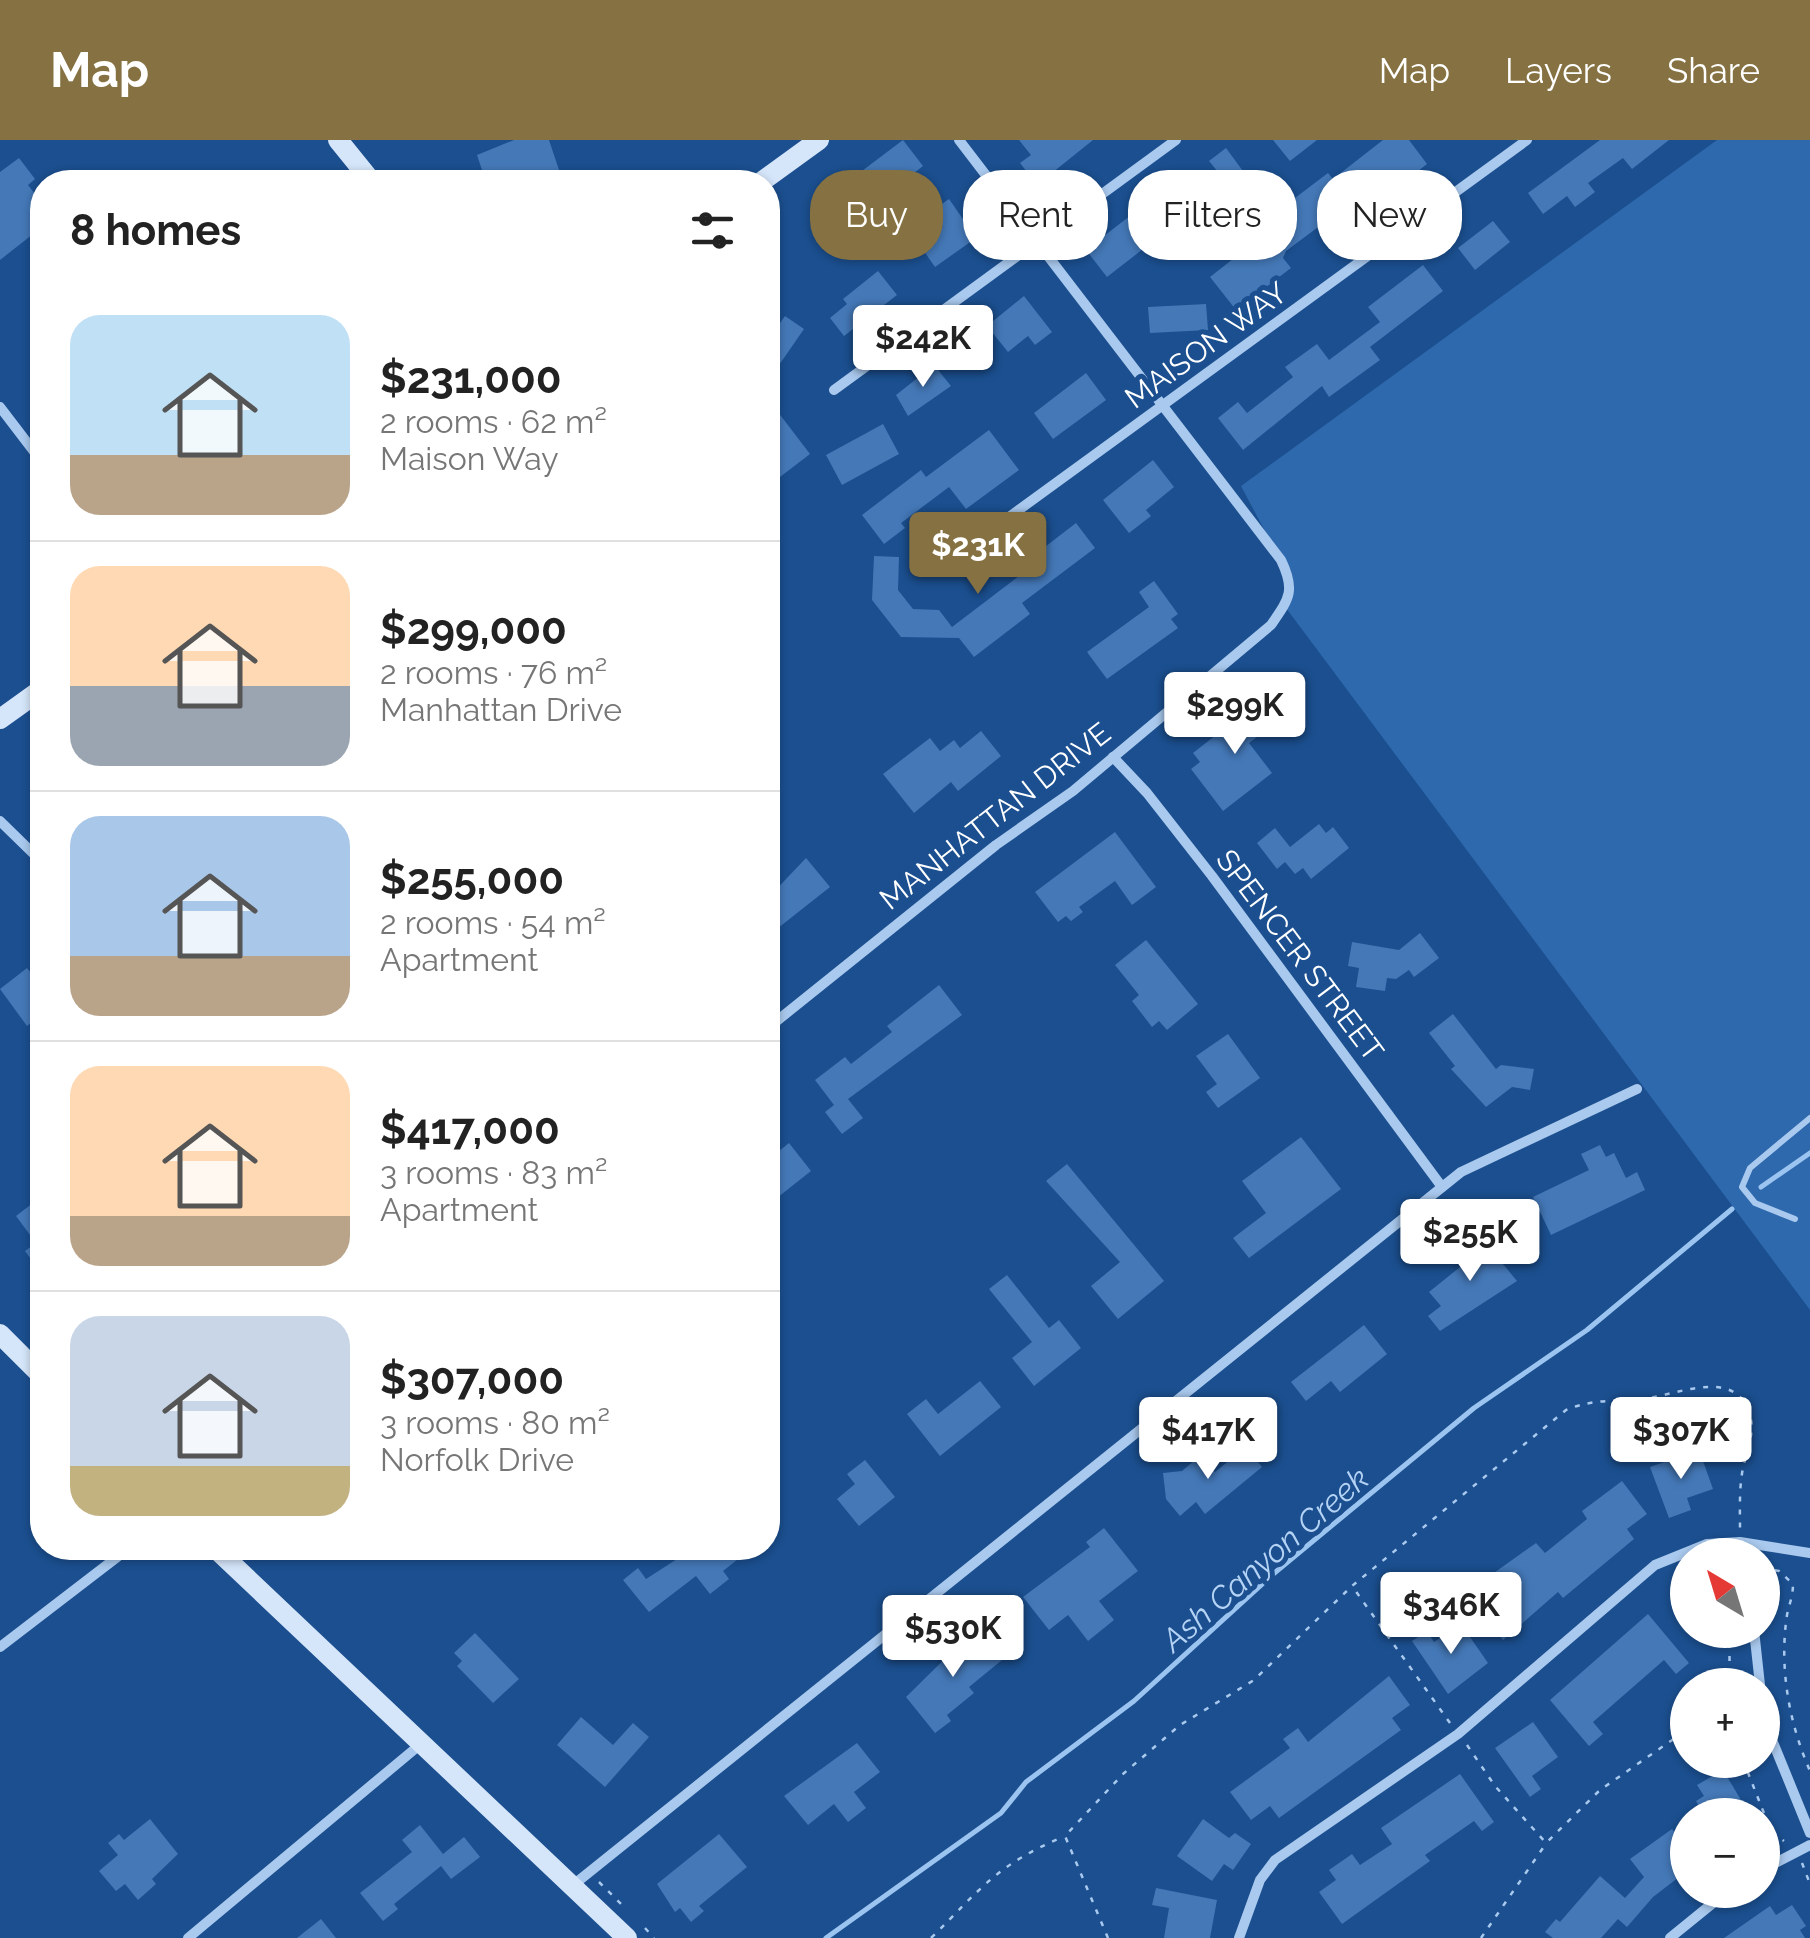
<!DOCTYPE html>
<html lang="en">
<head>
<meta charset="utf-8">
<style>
	:root { --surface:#fff; --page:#f2f2f2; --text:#222; --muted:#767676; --line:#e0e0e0; --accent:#857141 }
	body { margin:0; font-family:Raleway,sans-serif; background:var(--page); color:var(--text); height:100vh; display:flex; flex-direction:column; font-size:38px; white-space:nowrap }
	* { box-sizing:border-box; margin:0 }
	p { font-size:32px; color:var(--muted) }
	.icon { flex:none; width:55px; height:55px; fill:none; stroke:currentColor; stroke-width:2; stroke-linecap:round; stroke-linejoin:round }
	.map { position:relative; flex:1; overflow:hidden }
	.drawer { position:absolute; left:30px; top:30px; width:750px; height:1390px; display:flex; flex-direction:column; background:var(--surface); border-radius:40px; box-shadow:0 2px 8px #0004 }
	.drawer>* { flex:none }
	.banner { position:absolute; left:810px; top:30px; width:850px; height:90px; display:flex; gap:20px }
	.needle { width:65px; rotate:322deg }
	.controls { position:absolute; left:1670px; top:1398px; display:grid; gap:20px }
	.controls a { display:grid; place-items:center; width:110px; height:110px; border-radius:50%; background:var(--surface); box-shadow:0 2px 8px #0004; font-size:50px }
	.price { position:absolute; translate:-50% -85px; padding:0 22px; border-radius:10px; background:#fff; color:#222; font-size:32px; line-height:65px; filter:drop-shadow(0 2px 5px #0008) }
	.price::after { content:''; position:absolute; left:50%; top:60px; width:30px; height:22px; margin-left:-15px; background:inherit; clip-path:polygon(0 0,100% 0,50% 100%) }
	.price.on { background:var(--accent); color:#fff }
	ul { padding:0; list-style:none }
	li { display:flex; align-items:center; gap:30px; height:250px; padding:0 40px }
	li+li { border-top:2px solid var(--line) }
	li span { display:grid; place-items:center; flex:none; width:280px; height:200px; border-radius:30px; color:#555 }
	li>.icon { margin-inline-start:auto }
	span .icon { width:120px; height:120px; fill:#fffc; stroke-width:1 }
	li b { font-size:42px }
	h2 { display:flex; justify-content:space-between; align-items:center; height:120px; padding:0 40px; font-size:42px }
	.pill { padding:0 35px; border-radius:40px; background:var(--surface); box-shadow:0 2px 8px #0004; font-size:35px; line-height:90px }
	.pill.on { background:var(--accent); color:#fff }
	header { display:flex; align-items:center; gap:60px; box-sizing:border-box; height:140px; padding:0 50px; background:var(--accent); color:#fff }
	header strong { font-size:48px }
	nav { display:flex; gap:55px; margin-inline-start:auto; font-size:35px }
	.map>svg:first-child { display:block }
	.green { fill:#2e69ad }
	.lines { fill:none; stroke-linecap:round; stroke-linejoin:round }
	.stream { stroke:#9cc4f0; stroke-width:5 }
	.building { fill:#4478b7 }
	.path { stroke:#a9c9ee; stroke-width:2.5; stroke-dasharray:5 8; stroke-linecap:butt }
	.lane { stroke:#a9c9ee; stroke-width:6 }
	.street { stroke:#a9c9ee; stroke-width:10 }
	.secondary { stroke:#d6e6fa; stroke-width:20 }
	.labels { text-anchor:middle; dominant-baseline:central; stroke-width:10; stroke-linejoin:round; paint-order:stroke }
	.street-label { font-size:30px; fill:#fff; stroke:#1b4f8f }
	.water-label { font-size:32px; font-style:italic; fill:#b5d3f5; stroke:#1b4f8f }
</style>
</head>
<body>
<header>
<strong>Map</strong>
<nav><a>Map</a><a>Layers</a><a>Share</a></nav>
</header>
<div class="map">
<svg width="1810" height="1798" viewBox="0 0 1810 1798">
	<rect width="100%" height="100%" fill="#1b4f8f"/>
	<path class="green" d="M1717 0H1810V1170L1286 468 1292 442 1241 346Z"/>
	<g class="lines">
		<g class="stream">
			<path d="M1761 1047 1810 1013"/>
			<path d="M826 1798 1001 1673 1026 1642 1134 1561 1272 1435 1474 1268 1587 1190 1732 1069"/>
		</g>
	</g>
	<g class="building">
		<path d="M514 0H549L563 42H486L477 15Z"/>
		<path d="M903 0 923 26 866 70 846 43Z"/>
		<path d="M1019 0H1093L1037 45 1020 23 1031 15Z"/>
		<path d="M1273 0H1317L1290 21Z"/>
		<path d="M1383 0H1409L1427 24 1408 39 1401 30 1354 66 1362 77 1344 91 1333 76 1286 111 1283 118 1291 128 1236 170 1210 137 1289 75 1283 67 1328 33 1333 39Z"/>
		<path d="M1600 0H1669L1632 29 1623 18 1588 43 1595 52 1575 67 1567 56 1543 74 1528 53Z"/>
		<path d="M1226 8 1251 42 1191 86 1175 63 1218 32 1209 21Z"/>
		<path d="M19 18 35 39 28 45 42 63V87L0 120V32Z"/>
		<path d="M949 59 976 98 935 127 919 104 943 87 932 71Z"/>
		<path d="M1140 68 1161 95 1107 137 1086 110Z"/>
		<path d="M1493 81 1510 102 1475 130 1458 108Z"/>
		<path d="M1423 125 1443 151 1370 207 1380 220 1329 257 1322 246 1243 310 1218 278 1238 262 1247 273 1293 237 1285 227 1317 204 1329 220 1380 182 1368 167Z"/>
		<path d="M878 131 897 155 844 196 830 178 847 164 843 159Z"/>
		<path d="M1024 156 1052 192 1035 205 1028 196 1008 212 987 186Z"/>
		<path d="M1206 164 1208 190 1150 193 1148 167Z"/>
		<path d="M785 176 804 189 768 241V200Z"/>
		<path d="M934 225 951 246 908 276 896 255Z"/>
		<path d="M1086 233 1106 260 1053 299 1034 273Z"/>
		<path d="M768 259 810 314 780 337 768 320Z"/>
		<path d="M883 284 899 314 842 345 826 315Z"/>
		<path d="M989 290 1019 330 966 369 949 347 901 383 905 388 884 404 862 375 921 330 926 337Z"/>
		<path d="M1153 320 1174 347 1146 370 1151 376 1129 393 1103 360Z"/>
		<path d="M1076 383 1095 408 1022 463 1030 474 974 517 959 498 901 497 872 460 874 416 899 417 898 450 913 469 939 470 952 487 1028 429 1024 423Z"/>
		<path d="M1154 441 1178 474 1171 479 1178 488 1107 539 1087 512 1149 467 1139 452Z"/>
		<path d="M1262 559 1279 580 1249 603 1272 633 1223 671 1191 629 1200 622 1193 613Z"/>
		<path d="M981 591 1001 616 958 651 951 642 914 673 883 634 930 598 940 611 954 600 960 608Z"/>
		<path d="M1319 684 1326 693 1333 687 1349 708 1311 739 1303 728 1295 734 1285 722 1277 729 1257 703 1275 688 1290 707Z"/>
		<path d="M1115 692 1156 747 1132 765 1115 741 1079 767 1083 772 1071 781 1066 776 1058 782 1035 752Z"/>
		<path d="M806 718 830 747 768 796V758Z"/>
		<path d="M1420 793 1439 818 1414 837 1409 830 1396 839 1387 838 1385 851 1356 847 1359 828 1348 826 1352 802 1399 810Z"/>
		<path d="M1146 800 1198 864 1167 890 1159 881 1152 887 1132 861 1139 855 1115 825Z"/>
		<path d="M27 828 35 838 42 832V874L27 886 0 849Z"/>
		<path d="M939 845 962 875 848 959 863 978 842 994 825 972 834 965 815 940 845 917 851 924 892 892 887 886Z"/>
		<path d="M1453 874 1496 929 1501 925 1534 929 1530 950 1512 947 1486 967 1451 929 1455 926 1429 893Z"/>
		<path d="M1228 894 1260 938 1218 968 1206 952 1217 944 1196 916Z"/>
		<path d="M1301 997 1341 1049 1249 1118 1233 1098 1266 1073 1242 1041Z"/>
		<path d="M789 1003 811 1031 768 1065V1020Z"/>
		<path d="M1600 1005 1606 1017 1614 1013 1626 1038 1637 1032 1645 1050 1551 1095 1533 1057 1589 1030 1581 1014Z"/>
		<path d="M1067 1024 1164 1141 1118 1179 1091 1146 1120 1122 1046 1041Z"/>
		<path d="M42 1056V1134L25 1111 36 1103 16 1076Z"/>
		<path d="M1479 1095 1517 1141 1440 1191 1428 1176 1441 1166 1429 1152 1470 1119 1462 1109Z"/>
		<path d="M1007 1135 1049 1188 1059 1180 1081 1208 1034 1246 1012 1218 1032 1202 989 1149Z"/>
		<path d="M1364 1185 1387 1214 1340 1252 1331 1241 1306 1261 1291 1242Z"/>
		<path d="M980 1241 1001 1267 940 1316 907 1274 926 1259 938 1274Z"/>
		<path d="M1246 1307 1262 1327 1205 1374 1196 1362 1180 1376 1166 1359 1163 1333 1182 1331 1195 1320 1199 1325 1205 1320 1215 1332Z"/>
		<path d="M1699 1310 1713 1349 1687 1358 1691 1370 1669 1378 1650 1327Z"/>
		<path d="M865 1320 895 1357 859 1386 837 1359 855 1344 847 1334Z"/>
		<path d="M1622 1341 1647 1374 1627 1389 1634 1399 1563 1458 1558 1452 1503 1500 1477 1469 1502 1448 1491 1435 1536 1403 1545 1413 1587 1379 1582 1371Z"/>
		<path d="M1104 1388 1138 1431 1099 1461 1114 1480 1088 1501 1068 1475 1049 1490 1023 1457 1090 1407 1086 1402Z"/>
		<path d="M694 1408H752L723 1431 729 1439 710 1454 696 1436 649 1472 623 1440 638 1428 646 1439Z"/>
		<path d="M1648 1474 1689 1523 1676 1534 1664 1520 1593 1582 1603 1594 1589 1606 1550 1560Z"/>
		<path d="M1461 1484 1488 1523 1448 1554 1412 1501 1427 1491 1434 1502Z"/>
		<path d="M976 1488 1002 1520 969 1547 974 1553 947 1575 951 1581 935 1593 906 1557Z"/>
		<path d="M475 1493 519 1539 493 1563 457 1526 462 1521 454 1513Z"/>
		<path d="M1389 1536 1410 1565 1392 1578 1401 1590 1279 1678 1270 1666 1251 1680 1230 1652 1290 1608 1283 1599 1298 1588 1308 1602Z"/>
		<path d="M581 1577 613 1605 633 1583 649 1597 605 1647 557 1605Z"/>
		<path d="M1533 1582 1558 1617 1532 1636 1541 1649 1530 1657 1495 1608Z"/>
		<path d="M857 1603 880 1632 854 1652 866 1668 848 1682 834 1664 808 1685 784 1656Z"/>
		<path d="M1723 1630 1750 1675H1704L1696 1661 1704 1656 1697 1645Z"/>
		<path d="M1460 1634 1494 1682 1482 1691 1474 1681 1425 1715 1430 1721 1342 1784 1319 1752 1336 1740 1329 1730 1352 1714 1360 1725 1392 1704 1381 1688Z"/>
		<path d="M150 1679 178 1714 152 1739 156 1744 138 1760 125 1744 116 1751 99 1731 118 1715 108 1703 119 1694 124 1700Z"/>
		<path d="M1203 1679 1229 1698 1235 1693 1251 1704 1233 1730 1224 1724 1212 1741 1177 1716Z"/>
		<path d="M420 1685 443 1714 464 1697 480 1717 451 1739 441 1726 394 1764 398 1769 383 1781 360 1753 412 1712 402 1700Z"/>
		<path d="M1672 1689 1688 1709V1721L1679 1728 1683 1734 1653 1757 1627 1787 1618 1779 1601 1798H1553L1545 1792 1556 1779 1560 1782 1600 1736 1625 1758 1644 1737 1630 1719Z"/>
		<path d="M719 1694 747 1727 699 1766 704 1771 691 1782 680 1768 675 1772 657 1744Z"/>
		<path d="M1156 1748 1217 1760 1210 1798H1164L1169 1768 1152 1765Z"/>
		<path d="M1792 1765 1806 1786 1800 1790 1805 1798H1724L1770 1766 1776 1775Z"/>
		<path d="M321 1779 336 1798H297Z"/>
	</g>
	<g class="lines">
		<g class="path">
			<path d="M1762 1428 1779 1431 1793 1444C1793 1456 1789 1465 1787 1475 1779 1528 1789 1583 1810 1631"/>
			<path d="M1729 1490 1730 1545"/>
			<path d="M1450 1583 1352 1446 1566 1270C1594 1258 1620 1262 1649 1258 1681 1253 1737 1228 1750 1275 1755 1294 1747 1309 1743 1328 1739 1348 1740 1369 1740 1389"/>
			<path d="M1467 1605 1495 1646 1546 1703 1600 1650 1688 1589"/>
			<path d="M1743 1620 1771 1691 1784 1701"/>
			<path d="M1802 1723 1810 1744"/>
			<path d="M599 1742 625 1768"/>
			<path d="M645 1788 654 1798"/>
			<path d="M931 1798C981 1749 996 1725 1063 1697"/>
			<path d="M1108 1798 1065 1696 1123 1634 1180 1585 1254 1540 1351 1447"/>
			<path d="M1481 1798 1545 1705"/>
		</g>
		<path class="lane" d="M1795 1079 1755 1063 1742 1047 1750 1028 1810 978"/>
		<g class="street">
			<path d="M834 250 1176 0"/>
			<path d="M0 267 42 322"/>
			<path d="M961 412 1527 0"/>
			<path d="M1113 617 1147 653 1212 736 1442 1047"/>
			<path d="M0 681 42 722"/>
			<path d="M768 888 996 705 1073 651 1271 485C1289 459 1296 451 1281 420L959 0"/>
			<path d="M1754 1490 1760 1545"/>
			<path d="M0 1507 129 1408"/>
			<path d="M1762 1560 1768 1590 1810 1693"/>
			<path d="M1762 1730 1810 1705"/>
			<path d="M572 1746 1461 1032 1637 949"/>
			<path d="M188 1798 422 1603"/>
			<path d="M1239 1798 1260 1740 1275 1720 1458 1594 1655 1425 1707 1404 1740 1402 1810 1413"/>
			<path d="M1670 1798 1729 1750"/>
		</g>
		<g class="secondary">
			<path d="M338 0 372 42"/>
			<path d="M761 42 819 0"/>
			<path d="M0 579 42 549"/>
			<path d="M0 1194 42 1236"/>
			<path d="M215 1408 627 1798"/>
		</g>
	</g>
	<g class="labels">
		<g class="street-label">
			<text transform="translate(1206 205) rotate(-36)">MAISON WAY</text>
			<text transform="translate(995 676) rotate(-38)">MANHATTAN DRIVE</text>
			<text transform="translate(1300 815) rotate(53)">SPENCER STREET</text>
		</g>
		<g class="water-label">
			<text transform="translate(1265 1419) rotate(-41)">Ash Canyon Creek</text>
		</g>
	</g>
</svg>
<div class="controls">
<a><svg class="needle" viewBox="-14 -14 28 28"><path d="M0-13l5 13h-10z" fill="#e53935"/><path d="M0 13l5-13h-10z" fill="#767676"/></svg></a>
<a>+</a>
<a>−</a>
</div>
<b class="price" style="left:923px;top:250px">$242K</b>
<b class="price on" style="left:978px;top:457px">$231K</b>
<b class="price" style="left:1235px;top:617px">$299K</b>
<b class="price" style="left:1470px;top:1144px">$255K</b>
<b class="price" style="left:1208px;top:1342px">$417K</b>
<b class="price" style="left:1681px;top:1342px">$307K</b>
<b class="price" style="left:1451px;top:1517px">$346K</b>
<b class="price" style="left:953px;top:1540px">$530K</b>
<div class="banner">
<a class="pill on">Buy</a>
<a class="pill">Rent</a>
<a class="pill">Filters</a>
<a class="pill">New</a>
</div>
<section class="drawer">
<h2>8 homes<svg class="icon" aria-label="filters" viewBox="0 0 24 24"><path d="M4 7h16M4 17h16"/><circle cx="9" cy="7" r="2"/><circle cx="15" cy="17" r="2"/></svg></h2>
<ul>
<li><span style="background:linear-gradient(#bfe0f5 70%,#b9a48a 0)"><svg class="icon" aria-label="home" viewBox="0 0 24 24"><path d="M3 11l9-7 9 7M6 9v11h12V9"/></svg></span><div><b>$231,000</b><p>2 rooms · 62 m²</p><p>Maison Way</p></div></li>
<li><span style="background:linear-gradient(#ffd9b3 60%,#9aa5b1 0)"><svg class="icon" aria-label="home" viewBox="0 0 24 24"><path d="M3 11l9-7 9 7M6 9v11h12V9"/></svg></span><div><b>$299,000</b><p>2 rooms · 76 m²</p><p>Manhattan Drive</p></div></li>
<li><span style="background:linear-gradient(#a9c7e8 70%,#b9a48a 0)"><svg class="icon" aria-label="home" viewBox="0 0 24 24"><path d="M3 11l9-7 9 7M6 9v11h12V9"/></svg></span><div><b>$255,000</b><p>2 rooms · 54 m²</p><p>Apartment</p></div></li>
<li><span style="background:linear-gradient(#ffd9b3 75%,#b9a48a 0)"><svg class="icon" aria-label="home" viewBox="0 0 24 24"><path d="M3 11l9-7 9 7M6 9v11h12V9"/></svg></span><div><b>$417,000</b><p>3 rooms · 83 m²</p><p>Apartment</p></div></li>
<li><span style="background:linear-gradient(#c9d6e8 75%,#c2b280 0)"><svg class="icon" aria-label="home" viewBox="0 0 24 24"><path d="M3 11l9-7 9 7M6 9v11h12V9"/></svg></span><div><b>$307,000</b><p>3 rooms · 80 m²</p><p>Norfolk Drive</p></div></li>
</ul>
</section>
</div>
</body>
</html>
